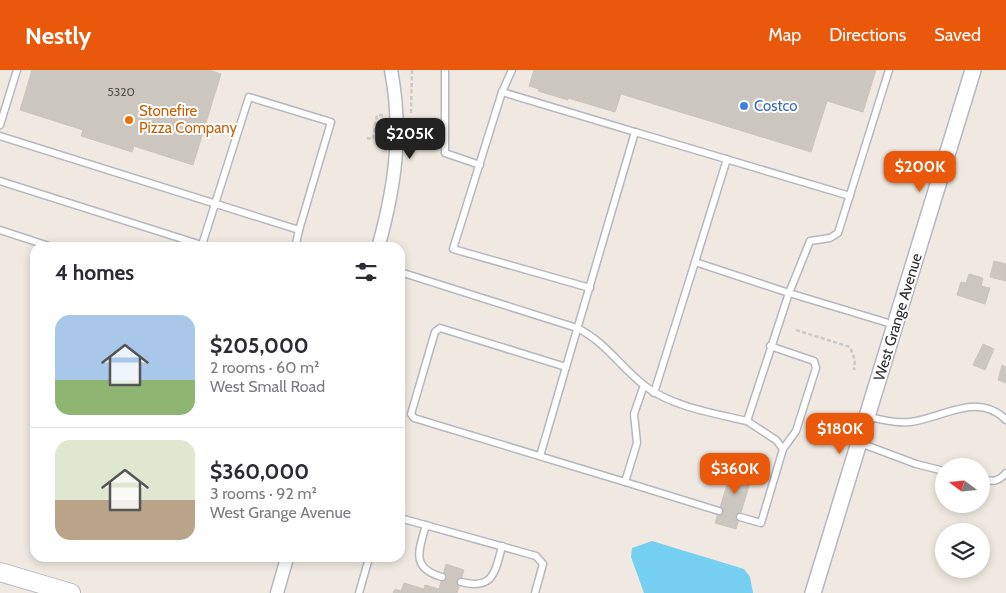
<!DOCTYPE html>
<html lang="en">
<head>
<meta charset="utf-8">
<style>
	:root { --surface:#fff; --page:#f7f7f7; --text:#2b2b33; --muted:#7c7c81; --line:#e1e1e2; --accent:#ea580c }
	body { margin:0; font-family:Cabin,sans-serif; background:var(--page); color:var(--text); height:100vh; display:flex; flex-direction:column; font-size:19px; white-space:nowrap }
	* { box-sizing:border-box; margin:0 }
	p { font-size:16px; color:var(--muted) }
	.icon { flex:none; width:28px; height:28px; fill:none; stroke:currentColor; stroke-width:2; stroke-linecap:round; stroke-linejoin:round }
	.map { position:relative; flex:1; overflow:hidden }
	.drawer { position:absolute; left:30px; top:172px; width:375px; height:320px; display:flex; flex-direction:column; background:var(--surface); border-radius:15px; box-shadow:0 2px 8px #0003 }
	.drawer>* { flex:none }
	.needle { width:32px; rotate:286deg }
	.controls { position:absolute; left:935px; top:388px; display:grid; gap:10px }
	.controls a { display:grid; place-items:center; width:55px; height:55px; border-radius:50%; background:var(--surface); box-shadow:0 2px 8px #0003; font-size:25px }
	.price { position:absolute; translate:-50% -42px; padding:0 11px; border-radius:10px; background:var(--accent); color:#fff; font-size:16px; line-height:32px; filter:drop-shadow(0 1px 2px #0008) }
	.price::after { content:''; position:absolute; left:50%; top:30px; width:15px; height:11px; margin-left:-8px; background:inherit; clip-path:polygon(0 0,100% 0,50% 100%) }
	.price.current { background:#222; color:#fff }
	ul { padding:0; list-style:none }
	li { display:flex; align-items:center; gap:15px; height:125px; padding:0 25px }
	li+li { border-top:1px solid var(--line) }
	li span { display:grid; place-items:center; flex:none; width:140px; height:100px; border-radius:15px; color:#555 }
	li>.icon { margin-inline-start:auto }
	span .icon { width:60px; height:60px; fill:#fffc; stroke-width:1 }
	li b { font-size:21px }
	h2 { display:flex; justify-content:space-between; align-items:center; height:60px; padding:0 25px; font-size:21px }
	header { display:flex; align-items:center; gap:30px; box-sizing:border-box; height:70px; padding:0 25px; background:var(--accent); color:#fff }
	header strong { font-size:24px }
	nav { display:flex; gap:28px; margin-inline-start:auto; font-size:18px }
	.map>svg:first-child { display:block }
	.water { fill:#75cff0 }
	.building { fill:#cbc7bf; stroke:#cbc5ba }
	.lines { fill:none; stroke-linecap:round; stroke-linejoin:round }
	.service-casing { stroke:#b4b7c1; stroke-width:9 }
	.minor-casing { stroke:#b4b7c1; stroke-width:15 }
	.tertiary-casing { stroke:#b4b7c1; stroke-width:18 }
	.secondary-casing { stroke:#b4b7c1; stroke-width:20 }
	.path { stroke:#c9c9c9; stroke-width:2.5; stroke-dasharray:4 2.5; stroke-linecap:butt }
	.service { stroke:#fff; stroke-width:6 }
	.minor { stroke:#fff; stroke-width:12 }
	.tertiary { stroke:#fff; stroke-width:15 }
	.secondary { stroke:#fff; stroke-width:18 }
	.shop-dot { fill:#3f7fe0; stroke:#fff; stroke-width:2 }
	.food-dot { fill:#e8710a; stroke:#fff; stroke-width:2 }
	.labels { text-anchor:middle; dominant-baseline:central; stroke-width:4; stroke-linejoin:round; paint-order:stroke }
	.number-label { font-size:12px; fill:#555452 }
	.shop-label { font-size:15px; fill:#366cbe; stroke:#fff; text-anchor:start }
	.food-label { font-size:15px; fill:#c56008; stroke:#fff; text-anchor:start }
	.street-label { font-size:15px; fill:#2e2e2e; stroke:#fff }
</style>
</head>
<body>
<header>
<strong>Nestly</strong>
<nav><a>Map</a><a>Directions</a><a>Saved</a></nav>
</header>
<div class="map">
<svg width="1006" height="523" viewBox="0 0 1006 523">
	<rect width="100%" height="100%" fill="#efe9e1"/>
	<path class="water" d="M652 471 744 499 750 507 753 523H644L631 487 632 478Z"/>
	<g class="building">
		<path d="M32 0H209L221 4 193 95 134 76 132 82 81 66 83 60 20 40Z"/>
		<path d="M534 0H876L863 42 827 31 811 82 621 24 615 42 568 28V30L538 21 539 19 529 16Z"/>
		<path d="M994 191 1006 194V211L990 207Z"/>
		<path d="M969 204 983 208 981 216 990 218 985 234 957 225 961 212 966 213Z"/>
		<path d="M983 274 994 279 985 300 973 295Z"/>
		<path d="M1002 295 1006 297V313L998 310Z"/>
		<path d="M735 390 755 396 736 459 715 453Z"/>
		<path d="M446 494 464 500 457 523H393L395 519 401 521 404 513 424 519 425 515 439 519Z"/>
	</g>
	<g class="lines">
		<g class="service-casing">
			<g id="service">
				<path d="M445 0V83L480 95"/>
				<path d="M512 0 502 22 635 62 566 297 440 258 435 262 411 344 414 348 625 412 637 373 634 344 644 315"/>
				<path d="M502 22 453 179 590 218"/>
				<path d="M0 55 17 0"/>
				<path d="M635 62 850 126"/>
				<path d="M0 66 299 160 331 52 249 27 201 178"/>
				<path d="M0 111 211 178"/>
				<path d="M0 160 55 178"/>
				<path d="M295 178 299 160"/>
				<path d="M695 192 727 89"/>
				<path d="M400 202 577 258C606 272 620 297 645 316 673 337 713 343 747 351L789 223 895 255"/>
				<path d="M654 323 695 192 789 223 810 171 830 168 838 163 889 0"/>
				<path d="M868 347C881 349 897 354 910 352 943 348 978 321 1006 350"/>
				<path d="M747 351 776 370 783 379"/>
				<path d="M860 373 916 394 944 401"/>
				<path d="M540 386 566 297"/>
				<path d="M981 409C993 412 998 412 1006 403"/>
				<path d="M625 412 719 441"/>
				<path d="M740 447 761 453 783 379 796 361 816 298 814 291 770 276"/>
				<path d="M400 448 536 486 543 494 535 523"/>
				<path d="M426 455C419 480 410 498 442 507"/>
				<path d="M461 512C493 520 495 503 502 476"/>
				<path d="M359 523 369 488"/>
			</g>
		</g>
		<g class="minor-casing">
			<g id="minor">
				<path d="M378 178C395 117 403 63 391 0"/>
				<path d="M277 523 287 488"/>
			</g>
		</g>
		<g class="tertiary-casing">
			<path id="tertiary" d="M813 523 973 0"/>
		</g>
		<g class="secondary-casing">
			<path id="secondary" d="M0 502 71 523"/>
		</g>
		<g class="path">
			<path d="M411 43 412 0"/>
			<path d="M367 68 373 69 377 45H383"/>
			<path d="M796 260 850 277 855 290 854 300"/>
		</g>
		<use href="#service" class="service"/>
		<use href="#minor" class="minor"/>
		<use href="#tertiary" class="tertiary"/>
		<use href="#secondary" class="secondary"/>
	</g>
	<circle class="shop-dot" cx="744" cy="36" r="5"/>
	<circle class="food-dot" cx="129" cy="50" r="5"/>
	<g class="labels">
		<g class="number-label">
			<text x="121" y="21">5320</text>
		</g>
		<g class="shop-label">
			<text x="754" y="36">Costco</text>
		</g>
		<g class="food-label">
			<text x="139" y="41">Stonefire<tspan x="139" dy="17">Pizza Company</tspan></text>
		</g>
		<g class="street-label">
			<text transform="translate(898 247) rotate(-73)">West Grange Avenue</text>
		</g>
	</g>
</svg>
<div class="controls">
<a><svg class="needle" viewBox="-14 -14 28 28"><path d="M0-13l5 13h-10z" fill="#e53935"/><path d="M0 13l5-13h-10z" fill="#7c7c81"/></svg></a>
<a><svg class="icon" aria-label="layers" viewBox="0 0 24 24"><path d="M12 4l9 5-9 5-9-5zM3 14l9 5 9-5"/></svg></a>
</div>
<b class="price current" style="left:410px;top:90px">$205K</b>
<b class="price" style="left:920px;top:123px">$200K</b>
<b class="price" style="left:840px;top:385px">$180K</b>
<b class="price" style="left:735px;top:425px">$360K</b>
<section class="drawer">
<h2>4 homes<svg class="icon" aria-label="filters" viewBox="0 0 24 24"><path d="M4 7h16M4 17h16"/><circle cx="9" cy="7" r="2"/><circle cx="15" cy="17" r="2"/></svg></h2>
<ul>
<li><span style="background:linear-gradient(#a9c7e8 65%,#8fb573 0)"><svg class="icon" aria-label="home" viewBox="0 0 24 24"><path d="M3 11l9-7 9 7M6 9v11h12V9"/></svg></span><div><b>$205,000</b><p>2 rooms · 60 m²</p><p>West Small Road</p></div></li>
<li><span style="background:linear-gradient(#dfe7d0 60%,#b9a48a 0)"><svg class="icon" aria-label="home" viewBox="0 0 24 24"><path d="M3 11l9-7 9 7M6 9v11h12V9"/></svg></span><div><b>$360,000</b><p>3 rooms · 92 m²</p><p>West Grange Avenue</p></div></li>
</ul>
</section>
</div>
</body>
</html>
